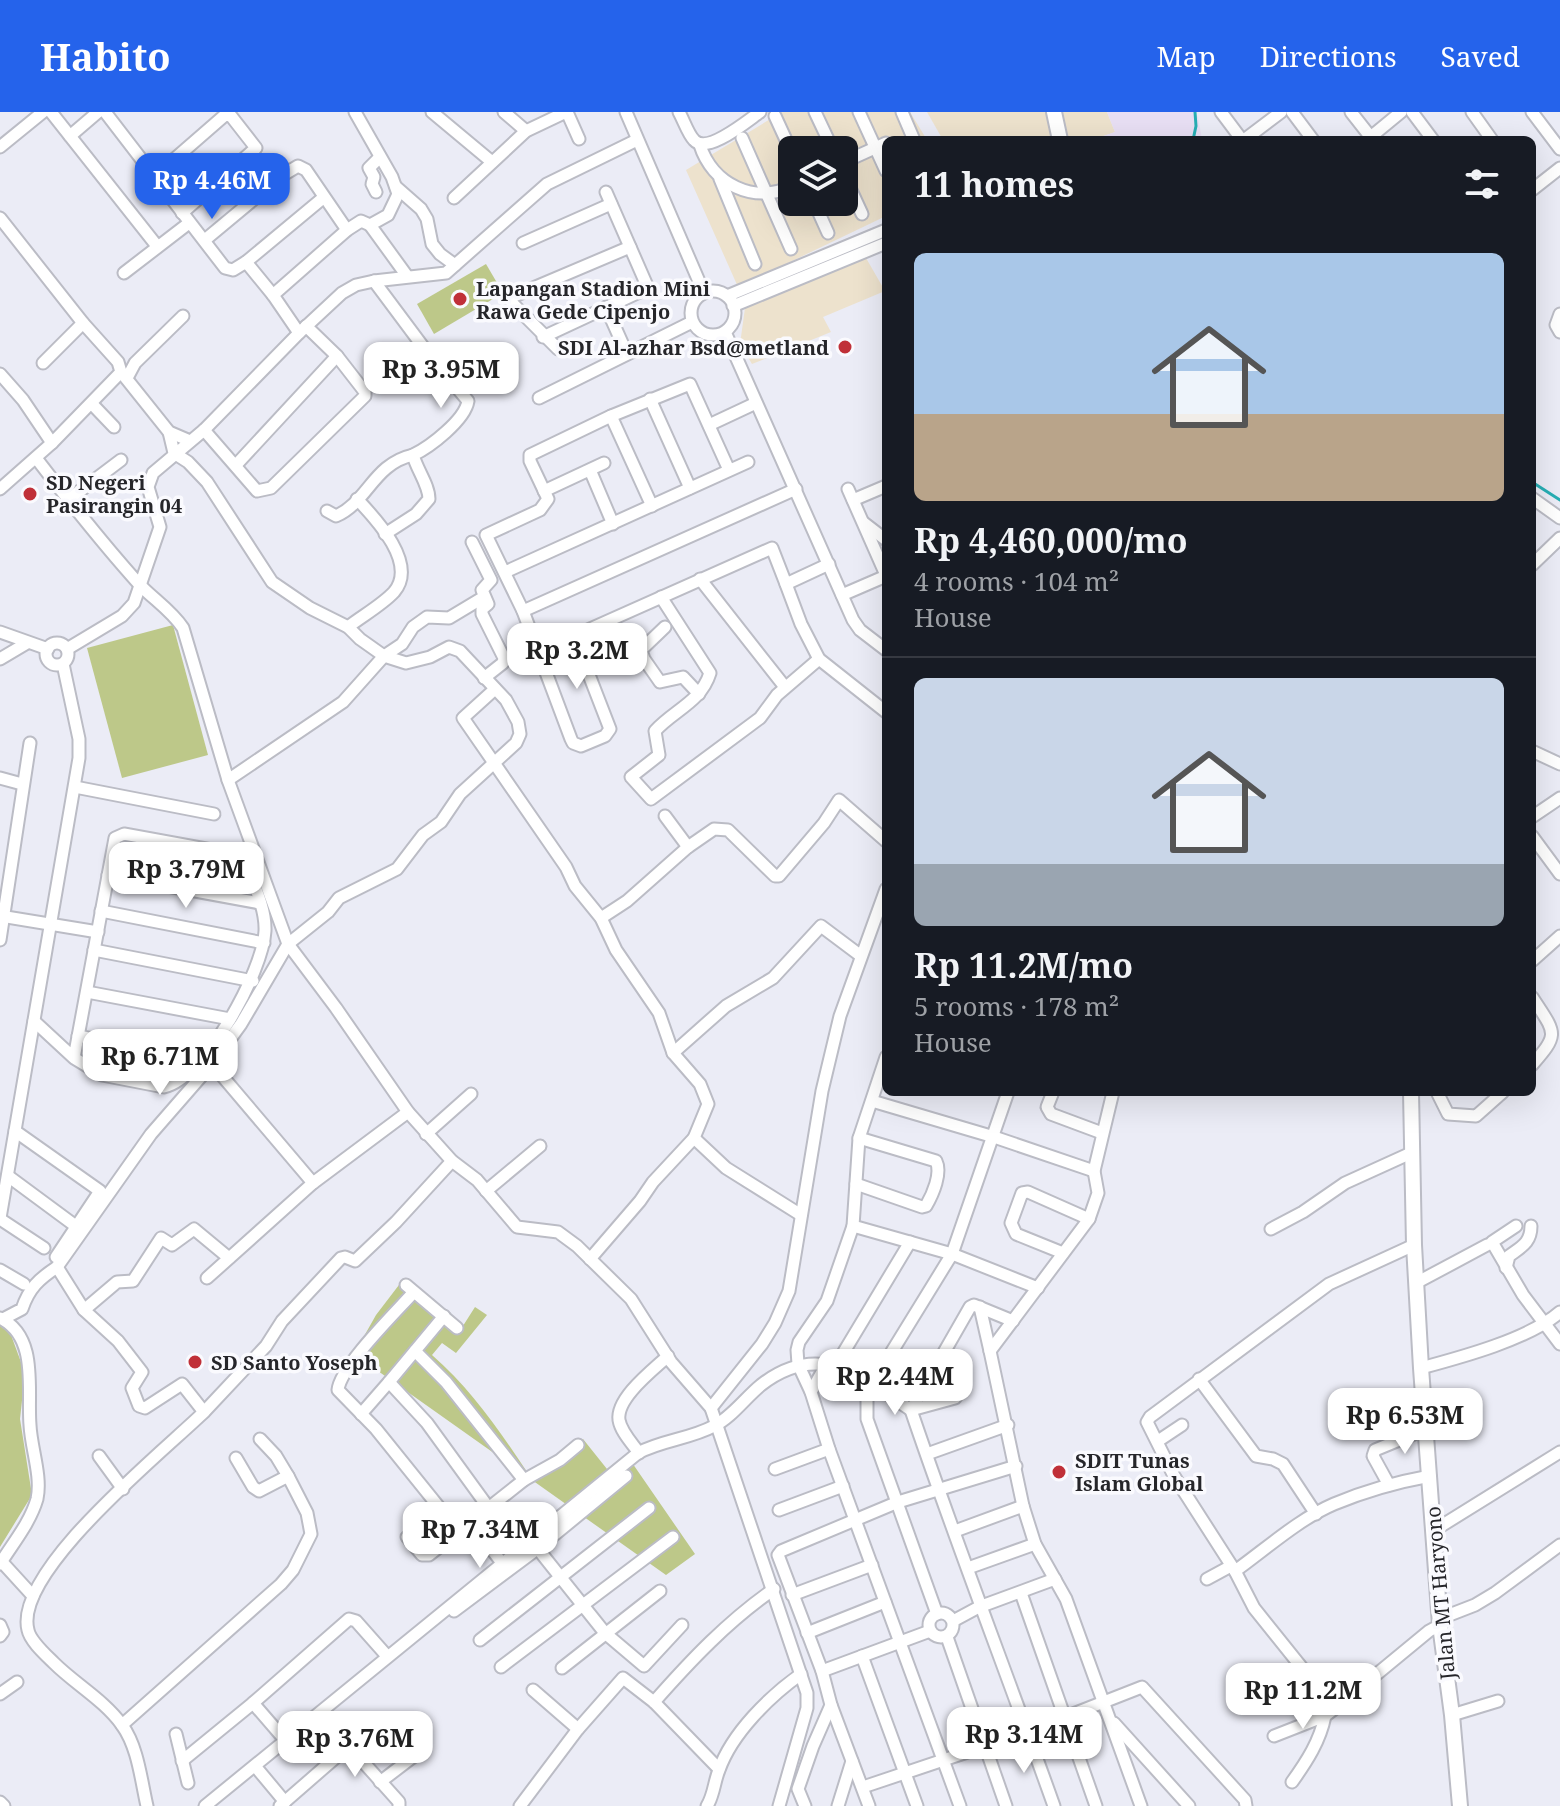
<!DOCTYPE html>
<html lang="en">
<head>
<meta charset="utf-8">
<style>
	:root { --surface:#171b24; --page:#242831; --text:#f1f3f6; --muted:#9ea1a6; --line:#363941; --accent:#2563eb }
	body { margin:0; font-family:"Noto Serif",serif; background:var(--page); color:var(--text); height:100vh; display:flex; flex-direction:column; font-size:30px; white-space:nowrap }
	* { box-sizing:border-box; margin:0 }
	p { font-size:26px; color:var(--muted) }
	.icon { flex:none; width:44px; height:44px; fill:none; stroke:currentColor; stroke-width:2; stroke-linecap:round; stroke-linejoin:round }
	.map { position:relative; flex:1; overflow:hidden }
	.details { position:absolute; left:882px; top:24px; width:654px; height:960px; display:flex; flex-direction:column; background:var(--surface); border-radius:12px; box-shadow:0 8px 32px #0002 }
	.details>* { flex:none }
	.fabs { position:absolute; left:778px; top:24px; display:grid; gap:16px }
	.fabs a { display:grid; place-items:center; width:80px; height:80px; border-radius:12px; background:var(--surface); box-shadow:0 8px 32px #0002; font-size:40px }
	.price { position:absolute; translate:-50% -68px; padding:0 18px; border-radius:16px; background:#fff; color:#222; font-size:26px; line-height:52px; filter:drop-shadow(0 2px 4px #0008) }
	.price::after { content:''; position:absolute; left:50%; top:48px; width:24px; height:18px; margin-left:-12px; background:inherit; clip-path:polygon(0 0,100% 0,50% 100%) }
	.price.on { background:var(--accent); color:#fff }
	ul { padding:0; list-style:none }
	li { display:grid; align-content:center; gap:16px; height:424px; padding:0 32px }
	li+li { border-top:2px solid var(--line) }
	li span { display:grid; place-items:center; height:248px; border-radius:12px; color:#555 }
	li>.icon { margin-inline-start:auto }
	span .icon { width:144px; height:144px; fill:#fffc; stroke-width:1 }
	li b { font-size:34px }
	h2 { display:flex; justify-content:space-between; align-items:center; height:96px; padding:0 32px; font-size:34px }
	header { display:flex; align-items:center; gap:48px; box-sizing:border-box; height:112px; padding:0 40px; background:var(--accent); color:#fff }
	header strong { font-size:38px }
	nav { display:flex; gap:44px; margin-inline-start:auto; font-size:28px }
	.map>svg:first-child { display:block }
	.commercial { fill:#ede2cd; fill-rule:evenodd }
	.industrial { fill:#e8dff4 }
	.green { fill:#bdc889 }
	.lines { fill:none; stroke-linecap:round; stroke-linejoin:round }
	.stream { stroke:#27aeb4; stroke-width:3 }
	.minor-casing { stroke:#bbbcc5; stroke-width:15 }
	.major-casing { stroke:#bbbcc5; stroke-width:18 }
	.minor { stroke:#fff; stroke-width:11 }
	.major { stroke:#fff; stroke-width:14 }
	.poi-dot { fill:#c03038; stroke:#fafafe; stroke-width:3 }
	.labels { text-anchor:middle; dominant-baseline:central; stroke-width:7; stroke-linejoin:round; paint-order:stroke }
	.poi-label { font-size:20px; font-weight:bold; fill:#26262a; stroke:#fafafe; text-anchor:start }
	.street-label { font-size:20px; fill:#26262a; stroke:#fafafe }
</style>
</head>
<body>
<header>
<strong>Habito</strong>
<nav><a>Map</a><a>Directions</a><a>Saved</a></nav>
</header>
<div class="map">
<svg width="1560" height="1694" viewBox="0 0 1560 1694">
	<rect width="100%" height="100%" fill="#ebecf6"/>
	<g class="commercial">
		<path d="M782 0H910L927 28H886V104L738 175 686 58ZM792 38H844V90H792Z"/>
		<path d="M927 0H1107L1115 20 1092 28H943Z"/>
		<path d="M866 146 885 179 823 205 831 220 752 252 740 232 745 196Z"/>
	</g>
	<path class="industrial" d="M1107 0H1194L1198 5 1202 28H1092L1115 20Z"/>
	<g class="green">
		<path d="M486 152 503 181 434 222 417 192Z"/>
		<path d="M173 513 208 643 122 666 87 536Z"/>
		<path d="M402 1169 461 1217 475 1195 487 1203 456 1241 442 1231 432 1243C471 1277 500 1319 529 1363L583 1327 607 1357 626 1342 695 1442 666 1463 354 1242 376 1203Z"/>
		<path d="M0 1204H4L25 1261 20 1307 32 1383 0 1435Z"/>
	</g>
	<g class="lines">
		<g class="stream">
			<path d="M1193 28 1196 14 1195 0"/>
			<path d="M1532 370 1560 388"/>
		</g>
		<g class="minor-casing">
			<g id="minor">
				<path d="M51 0 157 134"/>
				<path d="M105 0 225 156 233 158 246 150 273 183 299 221"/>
				<path d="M355 0 392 65 398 82 388 103 370 113"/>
				<path d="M432 0 492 50"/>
				<path d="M504 0 526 19"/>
				<path d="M567 0 579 27"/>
				<path d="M626 0 704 181"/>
				<path d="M679 0C684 9 688 22 694 28 707 43 747 9 760 0"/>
				<path d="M815 0 833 38"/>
				<path d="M859 0 886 59"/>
				<path d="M902 0 914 28"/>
				<path d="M1221 0 1242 28"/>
				<path d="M1292 0 1313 28"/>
				<path d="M1351 0 1373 28"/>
				<path d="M1412 0 1433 28"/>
				<path d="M1472 0 1492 28"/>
				<path d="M1532 0 1560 37"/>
				<path d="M775 4 792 41"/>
				<path d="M70 24 98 0"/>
				<path d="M742 26 791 137"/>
				<path d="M1244 28 1281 0"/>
				<path d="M1367 28 1401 0"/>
				<path d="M700 33C712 72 754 93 792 74"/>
				<path d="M0 35 43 0"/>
				<path d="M844 50 886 31"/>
				<path d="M844 63 862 102"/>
				<path d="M155 64 225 3 231 4 256 36 182 101"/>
				<path d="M720 67 755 152"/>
				<path d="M396 75 421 97 427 107 432 132 440 142 455 153"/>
				<path d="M1532 78 1560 56"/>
				<path d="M376 80 372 72 374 65 369 56 380 45"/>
				<path d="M454 86 526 19 566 0"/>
				<path d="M814 90 828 121"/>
				<path d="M0 106 83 211 118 250 121 260 52 331 0 377"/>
				<path d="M206 127 283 63 298 54 306 58 347 118"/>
				<path d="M523 131 611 92"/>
				<path d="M246 150 323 86"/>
				<path d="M124 161 189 111"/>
				<path d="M374 169 424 236 468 289C465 308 430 335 413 343 417 358 429 373 429 387L416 402 385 422"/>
				<circle cx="713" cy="201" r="22"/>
				<path d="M273 183 347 118 361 109 370 113 407 164"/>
				<path d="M727 184 886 118"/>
				<path d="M733 194 886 131"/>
				<path d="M606 195 627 242"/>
				<path d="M1560 202 1556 213 1560 220"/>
				<path d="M725 220 853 508 860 518 886 538"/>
				<path d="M543 225 648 176 606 80"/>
				<path d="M558 237 513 192 511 189 512 185 630 135"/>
				<path d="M43 251 83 211"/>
				<path d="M121 260 169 320 190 329"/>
				<path d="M0 262 23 288 52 331"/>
				<path d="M127 266 135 251 183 204"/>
				<path d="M539 286 692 210"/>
				<path d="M650 287 690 376"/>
				<path d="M92 292 114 315"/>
				<path d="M611 304 652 394"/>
				<path d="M709 313 756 291"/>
				<path d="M204 318 257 379 271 376 365 284V280L337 244"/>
				<path d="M36 346C69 389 103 432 139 472 153 487 171 498 183 516L228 668 288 832 336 896 408 1000 452 1049 477 1068 517 1115 558 1120 577 1134 631 1187 671 1250 711 1296 807 1581V1596L779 1694"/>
				<path d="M236 353 337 244 306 214"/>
				<path d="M590 358 613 412"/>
				<path d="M848 377 886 463"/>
				<path d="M544 379 604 351"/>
				<path d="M1532 386 1560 406"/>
				<path d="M68 388 121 348"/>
				<path d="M853 388 886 374"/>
				<path d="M327 399 336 404C368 390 373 352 413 343"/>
				<path d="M864 411 886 428"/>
				<path d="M472 430 491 468 482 478 488 492 482 497V502L504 546 503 551 484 566"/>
				<path d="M829 452 786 472 801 512 819 547 886 600"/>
				<path d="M1532 453 1560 426"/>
				<path d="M505 460 748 350"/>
				<path d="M700 467 785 575"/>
				<path d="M842 483 886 464"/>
				<path d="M661 485 710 561C701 590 674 598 655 619L659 643 631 665 651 687 760 606 777 583 819 547"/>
				<path d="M523 499 796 377"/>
				<path d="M348 515C362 504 382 493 394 480 418 452 377 408 357 387"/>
				<path d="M665 515 641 538 644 547 660 570 683 565 699 582"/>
				<path d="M0 520 48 537"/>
				<path d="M574 524 610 617 605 624 581 634 573 631 571 627 523 499 486 423 540 398 548 387 530 349V343L611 304 690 272 729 358"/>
				<circle cx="57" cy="542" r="11"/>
				<path d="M554 533 772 436 786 472"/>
				<path d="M67 537 122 504 134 491 160 415 148 375 153 361 204 318 299 221 342 181 356 173 374 169 446 161 547 72 637 28"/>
				<path d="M0 547 27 531"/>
				<path d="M495 577 463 606 566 755 575 774 601 806 616 838 659 901 673 941 700 972 708 992 694 1026 653 1070 640 1089 590 1147"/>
				<path d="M1532 639 1560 652"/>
				<path d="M0 666 22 672"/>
				<path d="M228 668 343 590 384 544 402 532 413 515 427 505 449 506 484 485"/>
				<path d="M75 675 214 702"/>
				<path d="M665 704 688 735"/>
				<path d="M1532 705 1560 686"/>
				<path d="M1532 724 1560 762"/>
				<path d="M108 763 260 791"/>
				<path d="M101 799 264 831"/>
				<path d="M0 804 98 820"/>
				<path d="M601 806 627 789 688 735 714 717 728 718 775 764H779L824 711 839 688 886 729"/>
				<path d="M0 828 30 631"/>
				<path d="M94 838 253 869"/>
				<path d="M1532 849 1560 824"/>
				<path d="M87 880 230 907"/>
				<path d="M1532 885C1556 922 1560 921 1532 953"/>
				<path d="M34 909 74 946 102 963 164 975C206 965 263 859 265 819 266 795 252 769 244 747L239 743 124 722 115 726 74 946"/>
				<path d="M78 924 202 947"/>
				<path d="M673 941 726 894 773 866 821 814 861 844"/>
				<path d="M886 945 859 1026 853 1114 827 1189 799 1230 797 1238 798 1252 811 1280 829 1337 960 1694"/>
				<path d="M212 952 313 1071"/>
				<path d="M1053 980 1047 995 1051 1002 1102 1021"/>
				<path d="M1113 980 1094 1059 1098 1081 1089 1107 990 1239 1023 1394 1035 1432 1066 1487 1141 1694"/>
				<path d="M1437 980 1448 1002 1476 1004 1503 980"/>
				<path d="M872 989 994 1025 1094 1059"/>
				<path d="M15 1019 100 1079 56 1145"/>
				<path d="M426 1022 471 982"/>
				<path d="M694 1026 726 1056 801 1103"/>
				<path d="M8 1064 77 1115"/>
				<path d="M856 1072 922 1095 926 1094C933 1082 942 1061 936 1049L859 1026"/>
				<path d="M486 1079 540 1034"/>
				<path d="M0 1106 79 646V627L63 552"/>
				<path d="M0 1107 44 1136"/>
				<path d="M853 1114 952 1142 1038 1176"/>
				<path d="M1516 1114 1492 1130 1523 1183 1560 1232"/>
				<path d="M1271 1117 1303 1100 1345 1071 1411 1041"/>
				<path d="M1414 1133 1329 1172 1150 1305 1147 1310 1174 1364 1235 1459 1254 1496 1323 1582 1338 1594 1429 1519 1440 1513"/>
				<path d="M1063 1141 1016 1122 1011 1111 1022 1081 1028 1080 1089 1107"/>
				<path d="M57 1155 84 1198 118 1229 142 1260 132 1276 139 1294 145 1296 182 1272 204 1300C164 1339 13 1460 28 1518 30 1529 46 1543 54 1551 75 1572 104 1588 122 1613 138 1635 141 1668 147 1694"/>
				<path d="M1506 1156 1509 1144C1521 1135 1531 1131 1531 1114"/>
				<path d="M0 1158 24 1172"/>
				<path d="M207 1166 313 1071 408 1000"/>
				<path d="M1416 1171 1487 1133"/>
				<path d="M406 1173 457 1216"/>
				<path d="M413 1181C396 1200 340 1255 338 1278L376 1317 459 1420"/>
				<path d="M980 1195 990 1239"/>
				<path d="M84 1198 117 1170 133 1169 161 1126 172 1133 194 1117 229 1146"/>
				<path d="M3 1207 22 1197C29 1176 39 1167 57 1155L151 1022 212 952 241 912 288 832 328 800 339 786 397 757 423 723 441 710 460 682 516 631 520 622 518 610 506 588 460 539 449 535 430 545 406 551 384 544 360 527 348 515 310 496 272 470 207 370 188 350 174 341 169 320"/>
				<path d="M1013 1209 974 1193 970 1195 911 1298C956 1431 1007 1562 1054 1694"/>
				<path d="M415 1239 446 1270 524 1368 560 1348 578 1333"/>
				<path d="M836 1253 910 1130"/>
				<path d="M1421 1256C1462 1245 1529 1227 1560 1200"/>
				<path d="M1199 1267 1256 1344 1273 1347 1283 1352 1316 1402"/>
				<path d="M389 1270 444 1204"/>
				<path d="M811 1280 826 1253"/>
				<path d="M711 1296 762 1232 775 1211 789 1179 822 979 840 904 886 777"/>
				<path d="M204 1300 266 1234 282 1209 341 1146 345 1145 355 1149 396 1110 452 1049"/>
				<path d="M361 1302 389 1270 427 1311 488 1395"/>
				<path d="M260 1327 276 1344 288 1364"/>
				<path d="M1158 1329 1182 1313"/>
				<path d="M639 1341C632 1331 621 1320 619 1308 616 1286 653 1258 668 1244"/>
				<path d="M927 1342 1008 1313"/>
				<path d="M99 1344 123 1377"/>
				<path d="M775 1357 829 1337"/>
				<path d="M1389 1373 1373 1344 1375 1338 1426 1317"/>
				<path d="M779 1398 843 1374"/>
				<path d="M471 1410 502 1451"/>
				<path d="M955 1419 1023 1394"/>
				<path d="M1433 1419 1560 1340"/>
				<path d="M407 1425 422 1443H429L524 1368"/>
				<path d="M534 1432 605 1521 644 1554 682 1513"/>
				<path d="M1 1449 33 1484"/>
				<path d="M0 1452C13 1431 30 1411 37 1387 42 1364 31 1336 30 1313 27 1278 39 1225 0 1206"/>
				<path d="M968 1456 1035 1432"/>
				<path d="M1235 1459C1267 1436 1299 1407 1334 1392 1365 1379 1397 1370 1430 1364"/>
				<path d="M1207 1467 1231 1454"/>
				<path d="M1021 1481 1096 1694"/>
				<path d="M792 1483 872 1453"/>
				<path d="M454 1499 537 1437 626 1364"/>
				<circle cx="941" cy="1513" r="12"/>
				<path d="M937 1502 867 1307V1286L872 1272 952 1142 1008 980"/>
				<path d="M1439 1507 1475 1493 1495 1481 1560 1433"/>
				<path d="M953 1509 979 1495 1055 1467"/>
				<path d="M0 1513 3 1520 0 1524"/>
				<path d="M807 1521 885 1490"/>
				<path d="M947 1525 1006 1694"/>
				<path d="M480 1528 649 1396"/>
				<path d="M862 1544 917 1694"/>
				<path d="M501 1555 673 1425"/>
				<path d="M562 1556 660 1479"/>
				<path d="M822 1559 930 1519"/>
				<path d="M533 1578 578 1617"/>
				<path d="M0 1582 17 1570"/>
				<path d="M654 1590C691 1548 728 1509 774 1477"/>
				<path d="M253 1591 285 1628"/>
				<path d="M1452 1603 1498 1589"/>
				<path d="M1114 1611 1189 1694"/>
				<path d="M122 1613 281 1472 293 1458 311 1422 307 1401 288 1364 259 1379 253 1375 236 1346"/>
				<path d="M176 1622 188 1671"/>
				<path d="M340 1624 399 1690V1694"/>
				<path d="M1274 1624 1325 1604"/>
				<path d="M182 1649 253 1591 349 1507 356 1509 387 1544"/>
				<path d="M255 1654 285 1690"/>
				<path d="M380 1670 422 1638"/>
				<path d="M1292 1670C1307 1649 1320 1629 1325 1604L1338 1594"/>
				<path d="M863 1675 1027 1620 1142 1575 1245 1688 1246 1694"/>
				<path d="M0 1690 4 1694"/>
				<path d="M205 1694 638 1341C662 1328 690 1327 714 1314 732 1305 745 1286 761 1273 819 1228 860 1264 911 1298L955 1286 959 1280 946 1240"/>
				<path d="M280 1694 350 1633"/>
				<path d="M520 1694 578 1617 623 1566 654 1590 719 1657"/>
				<path d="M707 1694C714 1683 714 1670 719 1658 732 1621 770 1584 801 1562"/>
				<path d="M805 1694 798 1677 813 1634 831 1593"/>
				<path d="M838 1694 852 1649"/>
				<path d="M869 1694 831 1593 822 1559 778 1443 781 1439 898 1390 1016 1354"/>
			</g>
		</g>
		<g class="major-casing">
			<g id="major">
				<path d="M1054 0 1060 28"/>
				<path d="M1411 980 1414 1133 1421 1256 1440 1513 1452 1603 1460 1694"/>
			</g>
		</g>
		<use href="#minor" class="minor"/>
		<use href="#major" class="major"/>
	</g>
	<g class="poi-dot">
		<circle cx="460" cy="187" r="8"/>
		<circle cx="845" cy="235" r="8"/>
		<circle cx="30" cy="382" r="8"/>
		<circle cx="195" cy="1250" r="8"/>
		<circle cx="1059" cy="1360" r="8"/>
	</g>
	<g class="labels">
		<g class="poi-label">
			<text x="476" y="176">Lapangan Stadion Mini<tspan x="476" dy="23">Rawa Gede Cipenjo</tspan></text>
			<text x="829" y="235" text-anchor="end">SDI Al-azhar Bsd@metland</text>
			<text x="46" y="370">SD Negeri<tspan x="46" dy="23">Pasirangin 04</tspan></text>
			<text x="211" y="1250">SD Santo Yoseph</text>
			<text x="1075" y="1348">SDIT Tunas<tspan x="1075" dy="23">Islam Global</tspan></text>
		</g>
		<g class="street-label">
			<text transform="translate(1440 1481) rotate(-95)">Jalan MT Haryono</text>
		</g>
	</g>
</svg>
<div class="fabs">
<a><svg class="icon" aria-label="layers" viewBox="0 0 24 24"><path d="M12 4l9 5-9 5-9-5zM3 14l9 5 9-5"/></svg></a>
</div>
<b class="price on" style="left:212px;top:109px">Rp 4.46M</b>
<b class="price" style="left:441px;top:298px">Rp 3.95M</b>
<b class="price" style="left:577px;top:579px">Rp 3.2M</b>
<b class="price" style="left:186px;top:798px">Rp 3.79M</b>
<b class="price" style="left:160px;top:985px">Rp 6.71M</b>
<b class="price" style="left:895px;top:1305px">Rp 2.44M</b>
<b class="price" style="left:1405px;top:1344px">Rp 6.53M</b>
<b class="price" style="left:480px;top:1458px">Rp 7.34M</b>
<b class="price" style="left:1303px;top:1619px">Rp 11.2M</b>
<b class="price" style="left:1024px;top:1663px">Rp 3.14M</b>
<b class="price" style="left:355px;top:1667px">Rp 3.76M</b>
<section class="details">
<h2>11 homes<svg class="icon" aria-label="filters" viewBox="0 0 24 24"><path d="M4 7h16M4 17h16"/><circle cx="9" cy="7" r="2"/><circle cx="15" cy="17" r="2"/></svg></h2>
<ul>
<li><span style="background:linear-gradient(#a9c7e8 65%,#b9a48a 0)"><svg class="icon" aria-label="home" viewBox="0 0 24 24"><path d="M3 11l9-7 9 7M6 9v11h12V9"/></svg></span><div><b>Rp 4,460,000/mo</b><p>4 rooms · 104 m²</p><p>House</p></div></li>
<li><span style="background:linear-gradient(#c9d6e8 75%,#9aa5b1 0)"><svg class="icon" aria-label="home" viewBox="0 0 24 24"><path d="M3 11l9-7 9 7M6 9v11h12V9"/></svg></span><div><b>Rp 11.2M/mo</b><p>5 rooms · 178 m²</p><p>House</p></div></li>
</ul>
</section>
</div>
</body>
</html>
